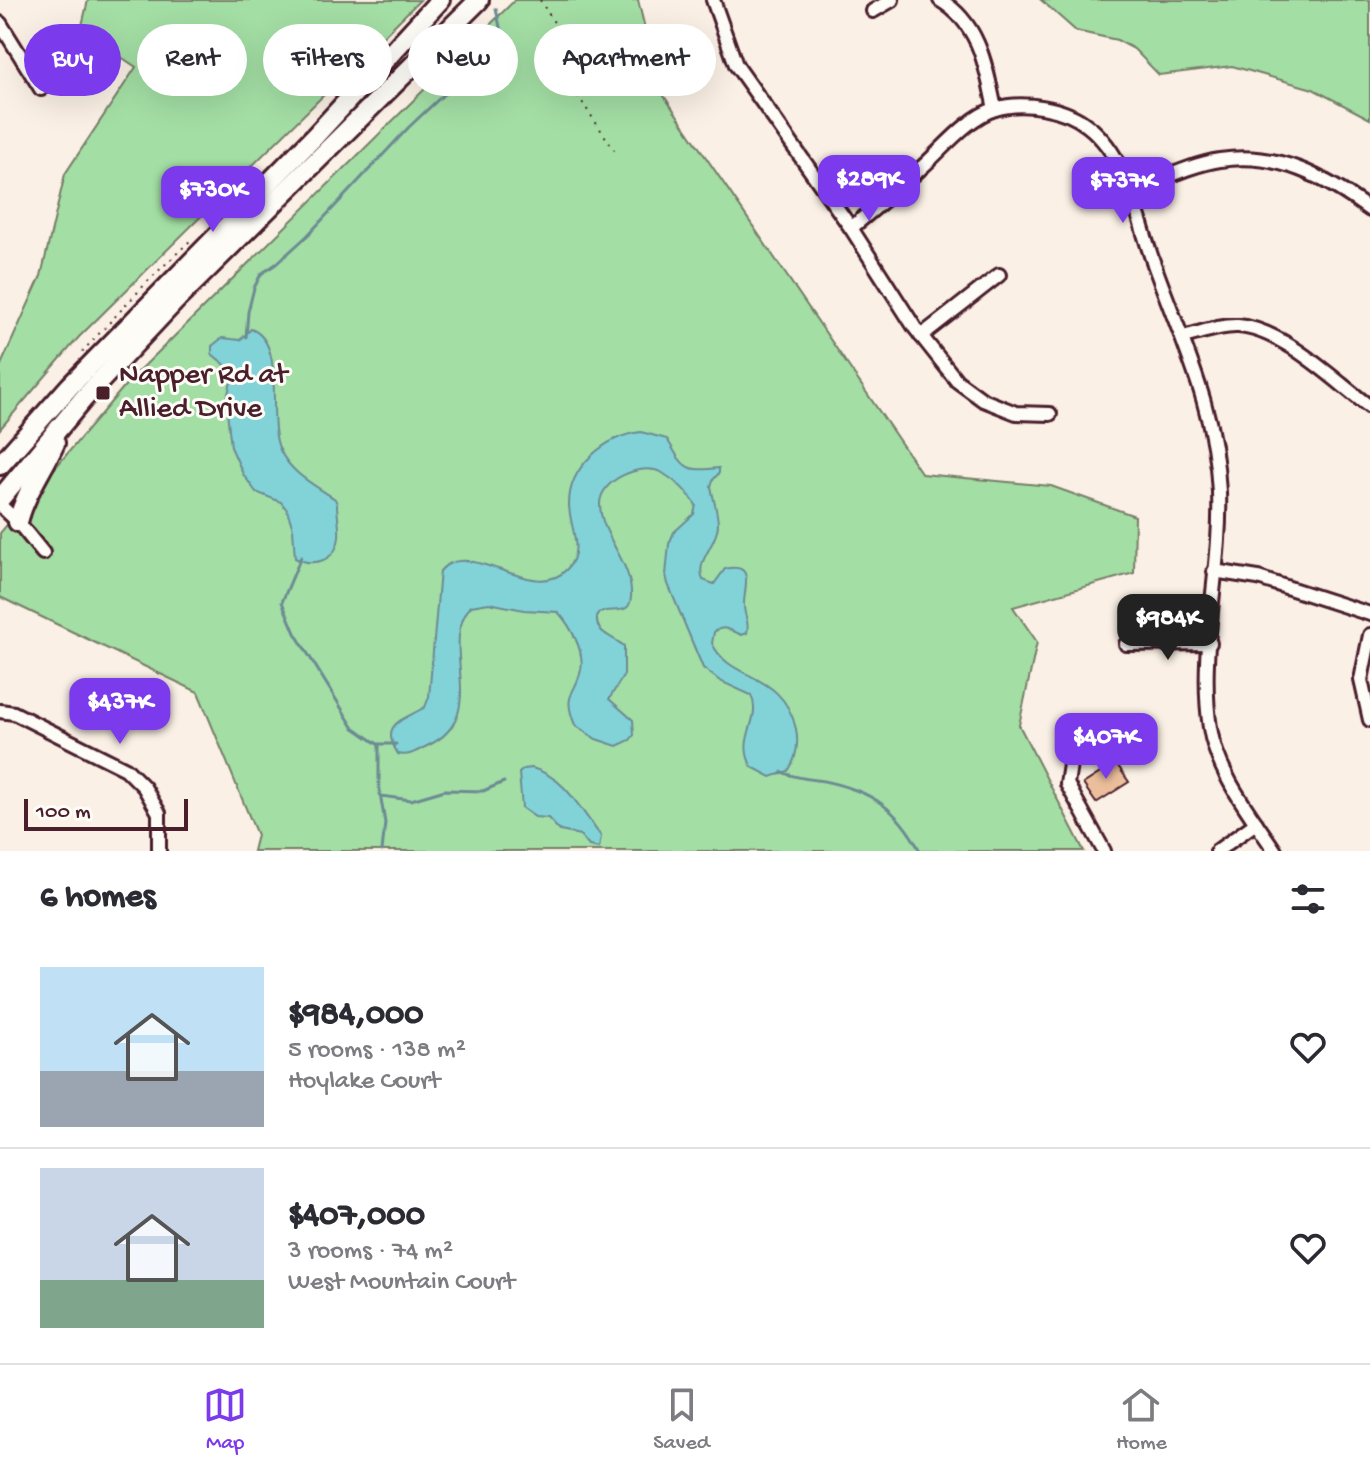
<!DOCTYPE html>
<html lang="en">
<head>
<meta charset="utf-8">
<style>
	:root { --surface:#fff; --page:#f7f7f7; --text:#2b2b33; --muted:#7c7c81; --line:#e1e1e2; --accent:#7c3aed }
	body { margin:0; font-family:"Gochi Hand",sans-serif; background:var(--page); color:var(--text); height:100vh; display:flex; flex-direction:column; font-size:30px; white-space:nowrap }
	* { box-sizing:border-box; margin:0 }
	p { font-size:26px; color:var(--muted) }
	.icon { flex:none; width:44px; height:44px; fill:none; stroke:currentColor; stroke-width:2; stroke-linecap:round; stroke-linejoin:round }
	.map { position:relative; height:851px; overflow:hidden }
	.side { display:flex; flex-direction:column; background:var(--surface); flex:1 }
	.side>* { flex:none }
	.banner { position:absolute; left:24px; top:24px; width:800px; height:72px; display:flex; gap:16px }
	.scale { position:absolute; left:24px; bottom:20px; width:164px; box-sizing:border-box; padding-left:8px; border:4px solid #4a1f2b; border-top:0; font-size:22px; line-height:28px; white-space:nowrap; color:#4a1f2b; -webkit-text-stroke:6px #fdfcf7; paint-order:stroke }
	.price { position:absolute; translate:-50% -68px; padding:0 18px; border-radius:16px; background:var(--accent); color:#fff; font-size:26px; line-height:52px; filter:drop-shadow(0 2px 4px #0008) }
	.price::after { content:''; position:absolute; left:50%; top:48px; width:24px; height:18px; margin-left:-12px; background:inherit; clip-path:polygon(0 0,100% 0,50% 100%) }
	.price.selected { background:#222; color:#fff }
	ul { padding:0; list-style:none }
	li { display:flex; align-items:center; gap:24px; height:200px; padding:0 40px }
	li+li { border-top:2px solid var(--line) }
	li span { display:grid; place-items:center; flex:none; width:224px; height:160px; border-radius:0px; color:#555 }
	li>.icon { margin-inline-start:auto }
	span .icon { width:96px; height:96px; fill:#fffc; stroke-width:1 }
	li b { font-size:34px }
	h2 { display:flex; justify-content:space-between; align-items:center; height:96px; padding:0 40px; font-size:34px }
	.tag { padding:0 28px; border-radius:36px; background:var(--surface); box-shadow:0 8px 32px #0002; font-size:28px; line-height:72px }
	.tag.selected { background:var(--accent); color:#fff }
	.menu { display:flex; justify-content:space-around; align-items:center; height:112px; border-top:2px solid var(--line); background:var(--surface); font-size:22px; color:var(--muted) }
	.menu a { display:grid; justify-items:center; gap:4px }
	.menu .selected { color:var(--accent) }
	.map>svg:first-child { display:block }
	.green { fill:#a3dea4; stroke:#767e68; stroke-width:2 }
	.water { fill:#82d3d8; stroke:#6c8b93; stroke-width:2 }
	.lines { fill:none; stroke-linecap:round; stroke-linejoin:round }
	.stream { stroke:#6c8b93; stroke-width:3 }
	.building { fill:#ecbf9c; stroke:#4a1f2b; stroke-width:2 }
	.street-casing { stroke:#4a1f2b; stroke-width:18 }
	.secondary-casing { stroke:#4a1f2b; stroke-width:24 }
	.path { stroke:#4a1f2b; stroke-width:2; stroke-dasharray:2 6; stroke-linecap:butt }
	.street { stroke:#fdfcf7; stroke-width:12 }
	.secondary { stroke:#fdfcf7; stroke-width:18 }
	.poi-dot { fill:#4a1f2b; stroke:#fdfcf7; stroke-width:3 }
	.labels { text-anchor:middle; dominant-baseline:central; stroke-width:6; stroke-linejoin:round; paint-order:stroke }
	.poi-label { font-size:30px; fill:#4a1f2b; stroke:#fdfcf7; text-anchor:start }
</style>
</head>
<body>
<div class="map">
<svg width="1370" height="851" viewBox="0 0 1370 851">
	<rect width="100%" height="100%" fill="#faf0e5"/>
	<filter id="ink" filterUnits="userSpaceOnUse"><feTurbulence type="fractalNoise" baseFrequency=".0125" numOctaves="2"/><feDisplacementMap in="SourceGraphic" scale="16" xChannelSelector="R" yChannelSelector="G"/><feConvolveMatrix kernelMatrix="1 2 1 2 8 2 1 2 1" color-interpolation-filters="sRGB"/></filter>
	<g filter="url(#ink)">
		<g class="green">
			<path d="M88 0H420L79 337 0 429V367L41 276 65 174 136 67 81 30Z"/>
			<path d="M515 0H638L660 90 922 474 1051 486 1135 516 1134 573 1013 607 1037 642 1019 725 1084 851H253L257 835 198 692 0 597V533L128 382Z"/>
			<path d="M1041 0H1370V119L1313 89 1232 66 1159 75 1134 49 1117 40 1076 31Z"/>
		</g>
		<g class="water">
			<path d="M251 329C288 343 265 419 280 450 291 474 315 485 335 499L337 504C337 515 340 527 339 537 336 562 313 567 295 558L293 529 287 510 281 502 256 492 243 474 231 447 226 402 231 382 229 368 212 354V346L222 338 240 340Z"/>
			<path d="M641 432 667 439C684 468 684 472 719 468V473L713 480 711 486C713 499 718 512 718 525 717 546 695 559 703 580L714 584 725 569C757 561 743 590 744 606 744 617 750 621 747 633L742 635C731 631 725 624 714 632L712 643C730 683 782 669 796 729 799 745 797 758 788 771L771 777 752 767C735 738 763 720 751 695L720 681 703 668 668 584 666 575 669 544 674 532 694 514 696 505C687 490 676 481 661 472 641 462 599 480 600 505 601 537 633 563 631 597 630 618 610 606 598 613 592 633 611 635 624 646V675L609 699 633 720 634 735 630 740 617 746 596 739 575 725C562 693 575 696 581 670 585 651 570 625 558 612L524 610 489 603 471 606C436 645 493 716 427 746 417 751 409 757 398 754 378 723 404 720 425 707L429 697 440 571C469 536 534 605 567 569 585 549 569 527 569 504 569 466 606 436 641 432Z"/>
			<path d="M532 768C567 778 580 810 601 836L599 848 589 846 580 835 560 831 548 818 535 817 522 808 519 773 524 769Z"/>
		</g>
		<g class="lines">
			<g class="stream">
				<path d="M246 337 248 312 254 288 261 274 276 264 307 236 409 127 444 94 492 58 502 36 496 9"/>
				<path d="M301 557 282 602 295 633 353 727 379 745V787L385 823 382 851"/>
				<path d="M378 744H396"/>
				<path d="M782 772C794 778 810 779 824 781 872 791 897 808 920 851"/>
				<path d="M381 796 411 800 445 790 483 791 504 782"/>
			</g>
		</g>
		<g class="building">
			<path d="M1136 724 1142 750 1112 756 1107 731Z"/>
			<path d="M1112 757 1129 782 1096 803 1083 784 1100 773 1102 769 1099 765Z"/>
		</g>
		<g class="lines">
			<g class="street-casing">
				<g id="street">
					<path d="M713 0 736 65 851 228 915 328 957 381 983 400 1016 413 1050 414"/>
					<path d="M940 0C980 24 986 67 995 109"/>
					<path d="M873 11 892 0"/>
					<path d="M0 23 41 89"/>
					<path d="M1131 191C1158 181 1192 164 1220 160 1278 151 1325 177 1370 210"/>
					<path d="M851 228C874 209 898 189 920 169 942 150 968 117 995 109 1023 100 1066 108 1088 126 1130 159 1137 220 1155 267 1183 345 1215 406 1219 492 1222 571 1198 650 1210 728 1217 773 1251 815 1275 851"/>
					<path d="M921 336 999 275"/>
					<path d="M1183 337C1200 333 1221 325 1238 326 1283 329 1335 381 1370 407"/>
					<path d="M0 505 18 522 43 553"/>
					<path d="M1214 571 1258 578 1370 614"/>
					<path d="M1370 635 1361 680 1370 720"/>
					<path d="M1126 644 1210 643"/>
					<path d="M0 711 14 713 126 769 144 787 159 813V851"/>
					<path d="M1072 752 1067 784 1104 851"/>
					<path d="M1217 851 1256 823"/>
				</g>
			</g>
			<g class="secondary-casing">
				<g id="secondary">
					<path d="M0 465 70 386 315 136 440 0"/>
					<path d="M0 499 84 398 175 301 479 0"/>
					<path d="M18 522C25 493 43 470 55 443"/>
				</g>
			</g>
			<g class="path">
				<path d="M540 0 563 37 553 59 617 154"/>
				<path d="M82 352 150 279 192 239"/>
			</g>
			<use href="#street" class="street"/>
			<use href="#secondary" class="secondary"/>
		</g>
	</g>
	<rect class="poi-dot" x="95" y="385" width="16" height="16" rx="4"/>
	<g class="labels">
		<g class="poi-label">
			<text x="119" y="376">Napper Rd at<tspan x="119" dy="34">Allied Drive</tspan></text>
		</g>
	</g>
</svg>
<div class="scale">100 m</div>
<b class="price" style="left:869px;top:223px">$289K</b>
<b class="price" style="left:1123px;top:225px">$737K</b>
<b class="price" style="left:213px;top:234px">$730K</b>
<b class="price selected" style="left:1168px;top:662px">$984K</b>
<b class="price" style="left:120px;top:746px">$437K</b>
<b class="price" style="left:1106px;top:781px">$407K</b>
<div class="banner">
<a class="tag selected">Buy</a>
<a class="tag">Rent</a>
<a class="tag">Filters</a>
<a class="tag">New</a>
<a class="tag">Apartment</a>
</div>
</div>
<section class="side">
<h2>6 homes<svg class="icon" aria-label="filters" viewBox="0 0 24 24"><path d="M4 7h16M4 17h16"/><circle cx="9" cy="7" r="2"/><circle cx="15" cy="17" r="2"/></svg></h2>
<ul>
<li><span style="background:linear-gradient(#bfe0f5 65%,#9aa5b1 0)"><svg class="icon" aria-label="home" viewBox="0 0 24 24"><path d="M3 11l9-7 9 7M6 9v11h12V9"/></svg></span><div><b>$984,000</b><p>5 rooms · 138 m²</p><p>Hoylake Court</p></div><svg class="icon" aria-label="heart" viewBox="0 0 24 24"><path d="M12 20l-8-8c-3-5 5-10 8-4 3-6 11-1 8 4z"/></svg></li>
<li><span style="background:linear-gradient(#c9d6e8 70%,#7fa58c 0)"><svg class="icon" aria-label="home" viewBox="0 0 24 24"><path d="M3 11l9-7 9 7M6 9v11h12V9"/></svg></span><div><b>$407,000</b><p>3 rooms · 74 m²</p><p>West Mountain Court</p></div><svg class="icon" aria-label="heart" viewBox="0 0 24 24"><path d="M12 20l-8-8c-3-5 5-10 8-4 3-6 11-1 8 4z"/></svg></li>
</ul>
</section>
<nav class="menu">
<a class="selected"><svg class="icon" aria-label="map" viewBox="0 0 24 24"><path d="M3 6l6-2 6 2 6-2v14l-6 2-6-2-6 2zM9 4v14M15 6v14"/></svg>Map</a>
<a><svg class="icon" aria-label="saved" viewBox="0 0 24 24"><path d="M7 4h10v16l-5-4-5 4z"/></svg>Saved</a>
<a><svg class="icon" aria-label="home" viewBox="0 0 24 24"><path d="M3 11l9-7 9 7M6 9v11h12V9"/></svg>Home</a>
</nav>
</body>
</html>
